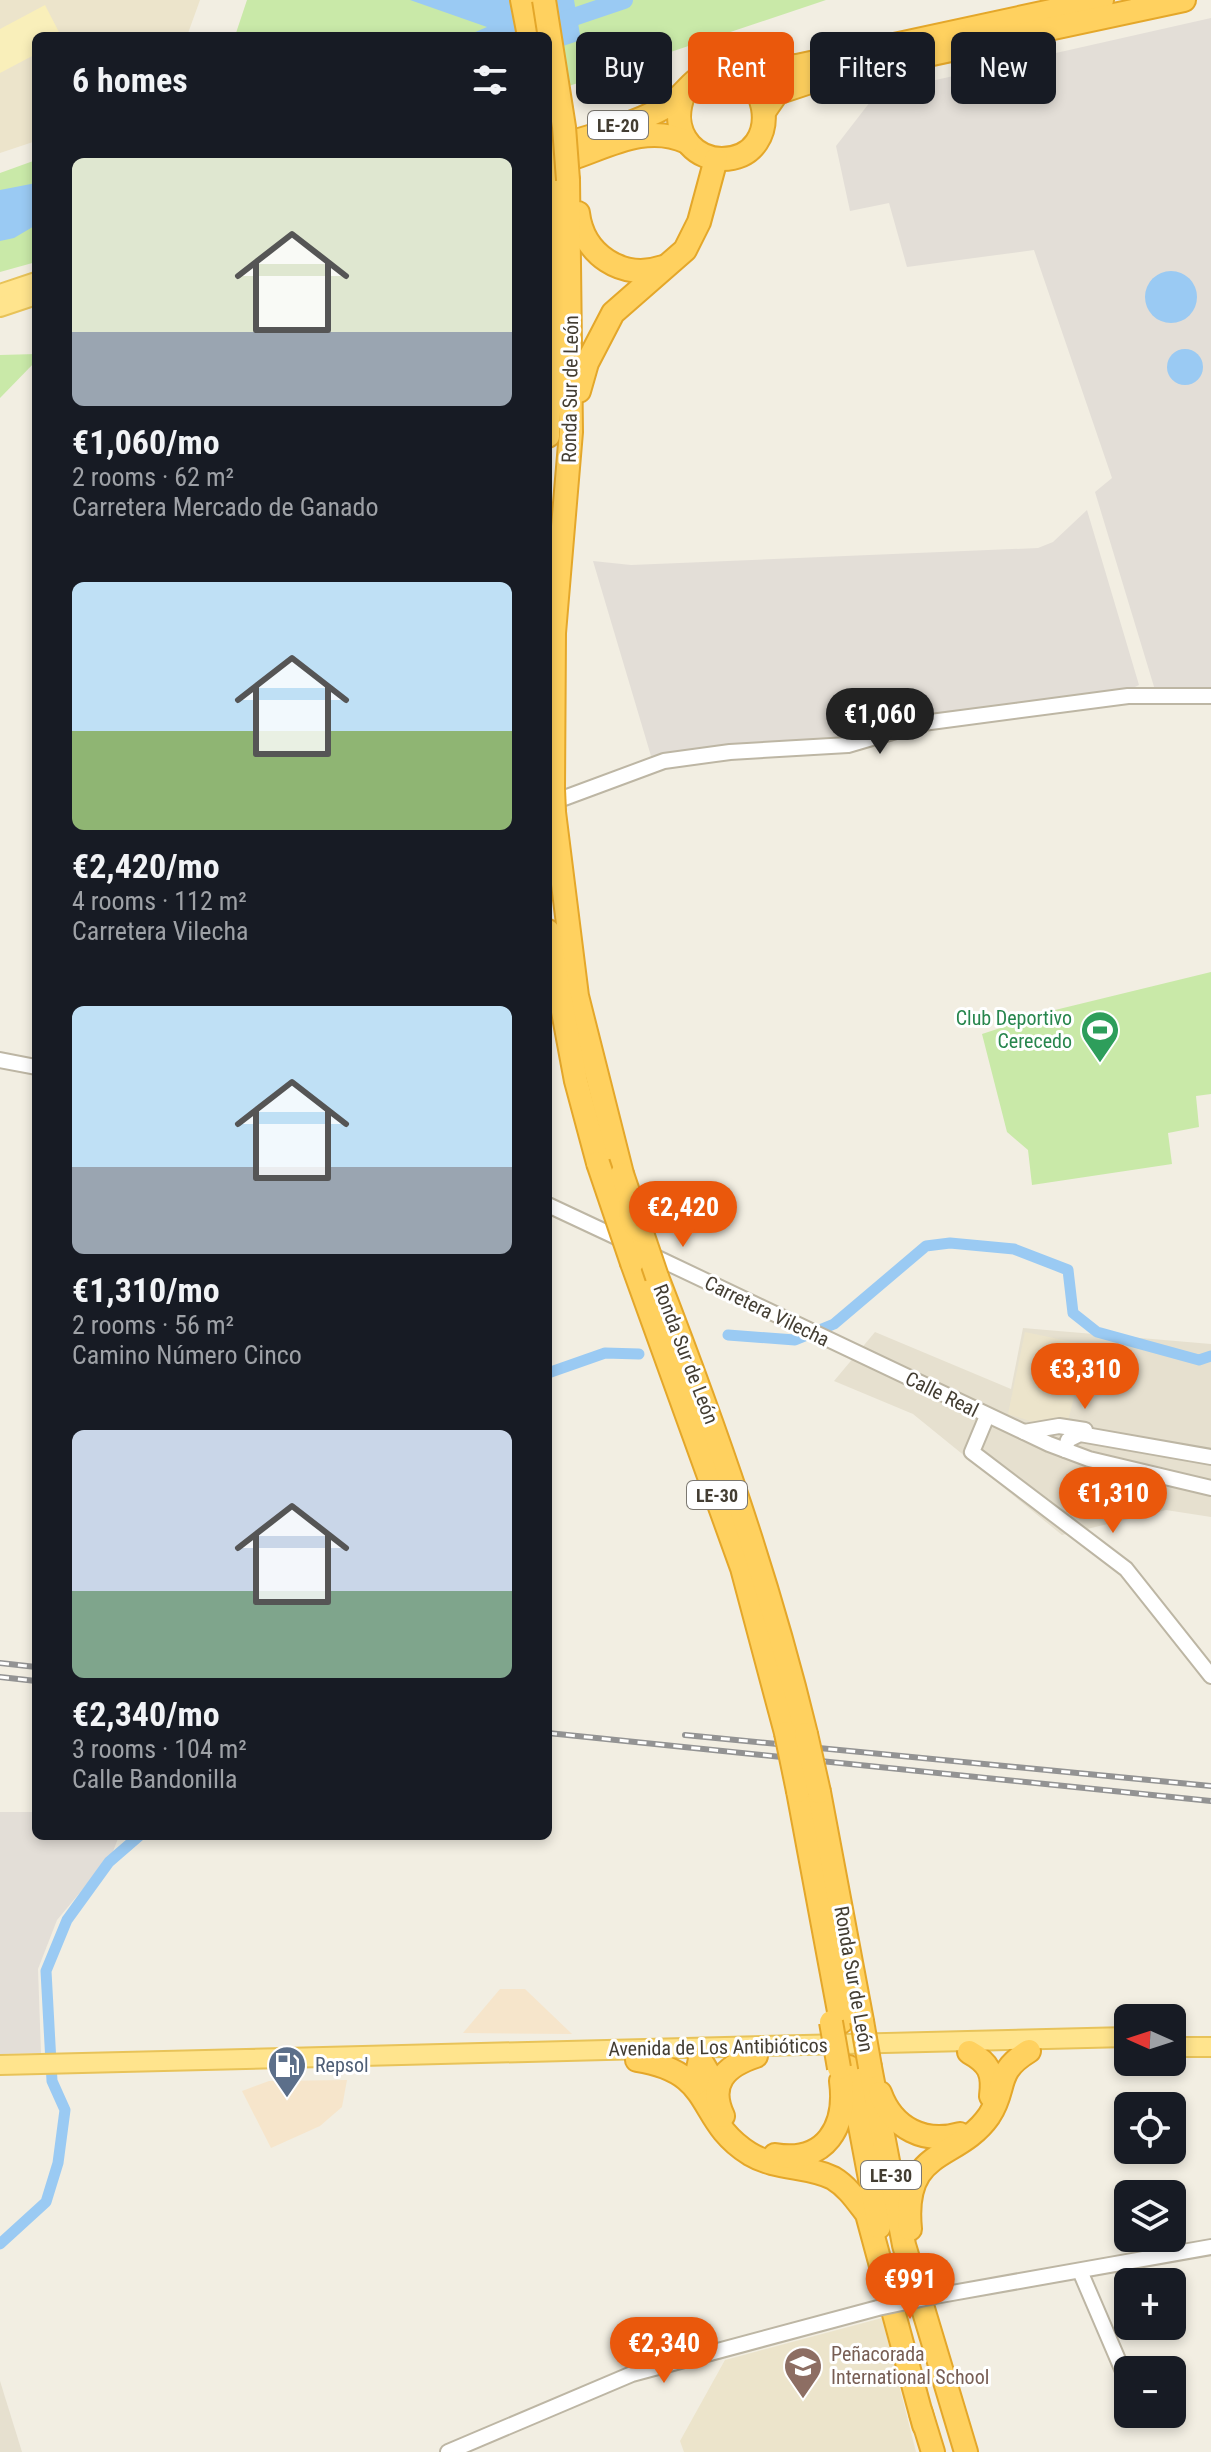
<!DOCTYPE html>
<html lang="en">
<head>
<meta charset="utf-8">
<style>
	:root { --surface:#171b24; --page:#20242c; --text:#f1f3f6; --muted:#9ea1a6; --accent:#ea580c }
	body { margin:0; font-family:"Roboto Condensed",sans-serif; background:var(--page); color:var(--text); height:100vh; display:flex; flex-direction:column; font-size:30px; white-space:nowrap }
	* { box-sizing:border-box; margin:0 }
	p { font-size:26px; color:var(--muted) }
	.icon { flex:none; width:44px; height:44px; fill:none; stroke:currentColor; stroke-width:2; stroke-linecap:round; stroke-linejoin:round }
	.map { position:relative; flex:1; overflow:hidden }
	.drawer { position:absolute; left:32px; top:32px; width:520px; height:1808px; display:flex; flex-direction:column; background:var(--surface); border-radius:12px; box-shadow:0 4px 12px #0003 }
	.drawer>* { flex:none }
	.hud { position:absolute; left:576px; top:32px; width:514px; height:72px; display:flex; gap:16px }
	.needle { width:52px; rotate:273deg }
	.fabs { position:absolute; left:1114px; top:2004px; display:grid; gap:16px }
	.fabs a { display:grid; place-items:center; width:72px; height:72px; border-radius:12px; background:var(--surface); box-shadow:0 4px 12px #0003; font-size:40px }
	.price { position:absolute; translate:-50% -68px; padding:0 18px; border-radius:28px; background:var(--accent); color:#fff; font-size:26px; line-height:52px; filter:drop-shadow(0 2px 4px #0008) }
	.price::after { content:''; position:absolute; left:50%; top:48px; width:24px; height:18px; margin-left:-12px; background:inherit; clip-path:polygon(0 0,100% 0,50% 100%) }
	.price.current { background:#222; color:#fff }
	ul { padding:0; list-style:none }
	li { display:grid; align-content:center; gap:16px; height:424px; padding:0 40px }
	li span { display:grid; place-items:center; height:248px; border-radius:12px; color:#555 }
	li>.icon { margin-inline-start:auto }
	span .icon { width:144px; height:144px; fill:#fffc; stroke-width:1 }
	li b { font-size:34px }
	h2 { display:flex; justify-content:space-between; align-items:center; height:96px; padding:0 40px; font-size:34px }
	.tag { padding:0 28px; border-radius:12px; background:var(--surface); box-shadow:0 4px 12px #0003; font-size:28px; line-height:72px }
	.tag.current { background:var(--accent); color:#fff }
	.map>svg:first-child { display:block }
	.residential { fill:#e6e0cf }
	.commercial { fill:#f6e5cb }
	.industrial { fill:#e3ded7 }
	.education { fill:#ece4cb }
	.green { fill:#c9e9a8 }
	.sand { fill:#f9efba }
	.water { fill:#9acaf3 }
	.lines { fill:none; stroke-linecap:round; stroke-linejoin:round }
	.canal { stroke:#9acaf3; stroke-width:11 }
	.river { stroke:#9acaf3; stroke-width:18 }
	.minor-casing { stroke:#bdb6a4; stroke-width:18 }
	.major-casing { stroke:#e8c359; stroke-width:22 }
	.highway-casing { stroke:#e4a72a; stroke-width:26 }
	.minor { stroke:#fff; stroke-width:14 }
	.major { stroke:#ffe48d; stroke-width:18 }
	.highway { stroke:#ffd15f; stroke-width:22 }
	.rail-casing { stroke:#939393; stroke-width:6 }
	.rail { stroke:#fff; stroke-width:3; stroke-dasharray:9; stroke-linecap:butt }
	.minor-bridge-casing { stroke:#bdb6a4; stroke-width:18; stroke-linecap:butt }
	.highway-bridge-casing { stroke:#e4a72a; stroke-width:26; stroke-linecap:butt }
	.minor-bridge { stroke:#fff; stroke-width:14 }
	.highway-bridge { stroke:#ffd15f; stroke-width:22 }
	.labels { text-anchor:middle; dominant-baseline:central; stroke-width:6; stroke-linejoin:round; paint-order:stroke }
	.shield { fill:#fff; stroke:#7b7770; stroke-width:2 }
	.shield-label { font-size:18px; font-weight:bold; fill:#433d32 }
	.street-label { font-size:20px; fill:#433d32; stroke:#fff }
	.leisure-label { font-size:20px; fill:#27864d; stroke:#fff; text-anchor:end }
	.service-label { font-size:20px; fill:#4e5e75; stroke:#fff; text-anchor:start }
	.education-label { font-size:20px; fill:#785e54; stroke:#fff; text-anchor:start }
</style>
</head>
<body>
<div class="map">
<svg width="1211" height="2452" viewBox="0 0 1211 2452">
	<rect width="100%" height="100%" fill="#f2eee2"/>
	<g class="residential">
		<path d="M1023 1328 1211 1344V1517L1166 1510 1062 1535 913 1414 834 1381 875 1332 1011 1389Z"/>
		<path d="M0 2381 22 2452H0Z"/>
	</g>
	<g class="commercial">
		<path d="M500 1989H525L572 2034 463 2033Z"/>
		<path d="M347 2080 342 2107 320 2126 271 2148 242 2091 269 2081Z"/>
	</g>
	<g class="industrial">
		<path d="M1211 18V687L1155 690 1095 492 1112 478 1034 250 907 267 889 203 850 211 836 146 870 102 891 90Z"/>
		<path d="M1087 510 1139 685 1131 689 954 711 857 736 651 756 593 561 631 565 1038 548 1053 542Z"/>
		<path d="M0 1812H36V1836H119L112 1854 57 1920 38 1969 41 2053 0 2054Z"/>
	</g>
	<g class="education">
		<path d="M0 0H200L187 36H36V141L0 153Z"/>
		<path d="M1025 1332 1087 1345 1068 1421 1039 1424 1008 1414Z"/>
		<path d="M882 2318 916 2452H684L680 2441 725 2360Z"/>
	</g>
	<g class="green">
		<path d="M247 0H826L548 93V36H235Z"/>
		<path d="M36 160V262L0 272V173Z"/>
		<path d="M36 354V361L0 398V355Z"/>
		<path d="M1211 972V1094L1196 1096 1199 1127 1168 1133 1172 1164 1032 1185 1028 1150 1007 1132 982 1034 1055 1010Z"/>
	</g>
	<path class="sand" d="M45 5 61 36H36V54L0 73V29Z"/>
	<g class="water">
		<path d="M410 0H574L581 40 548 51V36H466L487 27Z"/>
		<path d="M36 183V225L14 238 0 241V190Z"/>
		<circle cx="1171" cy="297" r="26"/>
		<circle cx="1185" cy="367" r="18"/>
	</g>
	<g class="lines">
		<g class="canal">
			<path d="M728 1335 795 1340 834 1324 926 1246 950 1243 1014 1249 1068 1270 1073 1313 1097 1332 1199 1360 1211 1356"/>
			<path d="M548 1373 605 1353 639 1354"/>
			<path d="M0 2244 46 2202 58 2163 65 2110 52 2081 46 1971 67 1920 109 1862 139 1836"/>
		</g>
		<path class="river" d="M553 24 624 0"/>
		<g class="minor-casing">
			<g id="minor">
				<path d="M548 804 664 761 730 752 848 745 923 723 1128 696H1211"/>
				<path d="M0 1060 36 1067"/>
				<path d="M548 1205 627 1242"/>
				<path d="M649 1254 1049 1444 1089 1459 1211 1488"/>
				<path d="M987 1416 972 1452 1126 1569 1211 1676"/>
				<path d="M1024 1432 1059 1426 1085 1430"/>
				<path d="M1065 1450 1068 1440 1080 1434 1211 1457"/>
				<path d="M1080 2271 1128 2383"/>
				<path d="M935 2296 1211 2247"/>
				<path d="M448 2452 632 2374 878 2308"/>
			</g>
		</g>
		<g class="major-casing">
			<g id="major">
				<path d="M0 294 36 282"/>
				<path d="M0 307 36 295"/>
				<path d="M1172 2047H1211"/>
				<path d="M0 2065 1128 2037"/>
			</g>
		</g>
		<g class="highway-casing">
			<g id="highway">
				<path d="M522 0 529 36"/>
				<path d="M738 74 797 66 1102 0"/>
				<path d="M766 109 777 93 825 77 1184 0"/>
				<path d="M548 148C584 140 638 123 669 105 684 96 691 80 707 74 769 51 789 158 722 159 710 159 698 154 690 145 676 129 677 111 684 93"/>
				<path d="M549 165C596 155 640 120 687 142"/>
				<path d="M548 179 553 317 548 436"/>
				<path d="M578 213C583 254 622 281 663 267"/>
				<path d="M579 391 587 363 613 313 685 250 699 222 716 159"/>
				<path d="M553 789 554 633 571 432 568 180"/>
				<path d="M554 812 577 996 622 1174"/>
				<path d="M548 931 576 1081 598 1163"/>
				<path d="M632 1263 742 1568 786 1733"/>
				<path d="M657 1277C715 1427 768 1577 806 1734"/>
				<path d="M798 1791 841 2022"/>
				<path d="M819 1792 862 2021"/>
				<path d="M969 2052C989 2063 994 2073 991 2096"/>
				<path d="M637 2060C718 2073 694 2119 750 2154 777 2170 807 2165 833 2178 848 2187 857 2201 867 2214L924 2425"/>
				<path d="M849 2067 879 2227"/>
				<path d="M870 2067 904 2245 966 2452"/>
				<path d="M695 2084 700 2059 716 2086"/>
				<path d="M880 2093C893 2129 925 2144 960 2134"/>
				<path d="M723 2116C708 2084 725 2066 756 2056"/>
				<path d="M775 2155C826 2164 847 2126 841 2081"/>
				<path d="M910 2229C902 2146 957 2162 989 2116 1008 2087 993 2073 1029 2051"/>
				<path d="M921 2413 933 2452"/>
			</g>
		</g>
		<use href="#minor" class="minor"/>
		<use href="#major" class="major"/>
		<use href="#highway" class="highway"/>
		<g class="rail-casing">
			<g id="rail">
				<path d="M0 1663 36 1667"/>
				<path d="M0 1677 36 1681"/>
				<path d="M548 1733 1211 1801"/>
				<path d="M685 1735 1211 1786"/>
			</g>
		</g>
		<use href="#rail" class="rail"/>
		<g class="minor-bridge-casing">
			<path id="minor-bridge" d="M878 2308 935 2296"/>
		</g>
		<g class="highway-bridge-casing">
			<g id="highway-bridge">
				<path d="M544 0 564 127 568 180"/>
				<path d="M553 789 554 812"/>
				<path d="M598 1163 632 1263"/>
				<path d="M622 1174 657 1277"/>
				<path d="M786 1733 798 1791"/>
				<path d="M806 1734 819 1792"/>
				<path d="M862 2021 870 2067"/>
				<path d="M831 2022 839 2068"/>
			</g>
		</g>
		<use href="#minor-bridge" class="minor-bridge"/>
		<use href="#highway-bridge" class="highway-bridge"/>
	</g>
	<defs>
		<g id="stadium-pin" transform="scale(2)"><path d="M0 17L-7.5 6A9.5 9.5 0 1 1 7.5 6Z" fill="#2e9e5b" stroke="#fff"/><path d="M0-5a6.5 5 0 1 0 0 10a6.5 5 0 1 0 0-10ZM-3.5-1.8h7v3.6h-7Z" fill="#fff"/></g>
		<g id="fuel-pin" transform="scale(2)"><path d="M0 17L-7.5 6A9.5 9.5 0 1 1 7.5 6Z" fill="#5c6f8a" stroke="#fff"/><path d="M-5.5-6h7V0h2V4h1.3V-2.5L3-4.5l.8-.8L6-3V5H2.5V1h-1V6h-7ZM-4.2-4.7v3.2H.2V-4.7Z" fill="#fff"/></g>
		<g id="school-pin" transform="scale(2)"><path d="M0 17L-7.5 6A9.5 9.5 0 1 1 7.5 6Z" fill="#8d6e63" stroke="#fff"/><path d="M0-5L7-2L0 1L-7-2ZM-4 1L0 2.5L4 1V4Q0 6-4 4Z" fill="#fff"/></g>
	</defs>
	<g fill-rule="evenodd">
		<use href="#stadium-pin" x="1100" y="1030"/>
		<use href="#fuel-pin" x="287" y="2065"/>
		<use href="#school-pin" x="803" y="2366"/>
	</g>
	<g class="labels">
		<g class="shield">
			<rect x="588" y="111" width="60" height="28" rx="6"/>
			<rect x="687" y="1481" width="60" height="28" rx="6"/>
			<rect x="861" y="2161" width="60" height="28" rx="6"/>
		</g>
		<g class="shield-label">
			<text x="618" y="125">LE-20</text>
			<text x="717" y="1495">LE-30</text>
			<text x="891" y="2175">LE-30</text>
		</g>
		<g class="street-label">
			<text transform="translate(570 389) rotate(-89)">Ronda Sur de León</text>
			<text transform="translate(767 1311) rotate(26)">Carretera Vilecha</text>
			<text transform="translate(686 1354) rotate(69)">Ronda Sur de León</text>
			<text transform="translate(942 1394) rotate(26)">Calle Real</text>
			<text transform="translate(854 1979) rotate(80)">Ronda Sur de León</text>
			<text transform="translate(718 2047) rotate(-1)">Avenida de Los Antibióticos</text>
		</g>
		<g class="leisure-label">
			<text x="1072" y="1018">Club Deportivo<tspan x="1072" dy="23">Cerecedo</tspan></text>
		</g>
		<g class="service-label">
			<text x="315" y="2065">Repsol</text>
		</g>
		<g class="education-label">
			<text x="831" y="2354">Peñacorada<tspan x="831" dy="23">International School</tspan></text>
		</g>
	</g>
</svg>
<div class="fabs">
<a><svg class="needle" viewBox="-14 -14 28 28"><path d="M0-13l5 13h-10z" fill="#e53935"/><path d="M0 13l5-13h-10z" fill="#9ea1a6"/></svg></a>
<a><svg class="icon" aria-label="locate" viewBox="0 0 24 24"><circle cx="12" cy="12" r="6"/><path d="M12 2v4M12 18v4M2 12h4M18 12h4"/></svg></a>
<a><svg class="icon" aria-label="layers" viewBox="0 0 24 24"><path d="M12 4l9 5-9 5-9-5zM3 14l9 5 9-5"/></svg></a>
<a>+</a>
<a>−</a>
</div>
<b class="price current" style="left:880px;top:756px">€1,060</b>
<b class="price" style="left:683px;top:1249px">€2,420</b>
<b class="price" style="left:1085px;top:1411px">€3,310</b>
<b class="price" style="left:1113px;top:1535px">€1,310</b>
<b class="price" style="left:910px;top:2321px">€991</b>
<b class="price" style="left:664px;top:2385px">€2,340</b>
<div class="hud">
<a class="tag">Buy</a>
<a class="tag current">Rent</a>
<a class="tag">Filters</a>
<a class="tag">New</a>
</div>
<section class="drawer">
<h2>6 homes<svg class="icon" aria-label="filters" viewBox="0 0 24 24"><path d="M4 7h16M4 17h16"/><circle cx="9" cy="7" r="2"/><circle cx="15" cy="17" r="2"/></svg></h2>
<ul>
<li><span style="background:linear-gradient(#dfe7d0 70%,#9aa5b1 0)"><svg class="icon" aria-label="home" viewBox="0 0 24 24"><path d="M3 11l9-7 9 7M6 9v11h12V9"/></svg></span><div><b>€1,060/mo</b><p>2 rooms · 62 m²</p><p>Carretera Mercado de Ganado</p></div></li>
<li><span style="background:linear-gradient(#bfe0f5 60%,#8fb573 0)"><svg class="icon" aria-label="home" viewBox="0 0 24 24"><path d="M3 11l9-7 9 7M6 9v11h12V9"/></svg></span><div><b>€2,420/mo</b><p>4 rooms · 112 m²</p><p>Carretera Vilecha</p></div></li>
<li><span style="background:linear-gradient(#bfe0f5 65%,#9aa5b1 0)"><svg class="icon" aria-label="home" viewBox="0 0 24 24"><path d="M3 11l9-7 9 7M6 9v11h12V9"/></svg></span><div><b>€1,310/mo</b><p>2 rooms · 56 m²</p><p>Camino Número Cinco</p></div></li>
<li><span style="background:linear-gradient(#c9d6e8 65%,#7fa58c 0)"><svg class="icon" aria-label="home" viewBox="0 0 24 24"><path d="M3 11l9-7 9 7M6 9v11h12V9"/></svg></span><div><b>€2,340/mo</b><p>3 rooms · 104 m²</p><p>Calle Bandonilla</p></div></li>
</ul>
</section>
</div>
</body>
</html>
